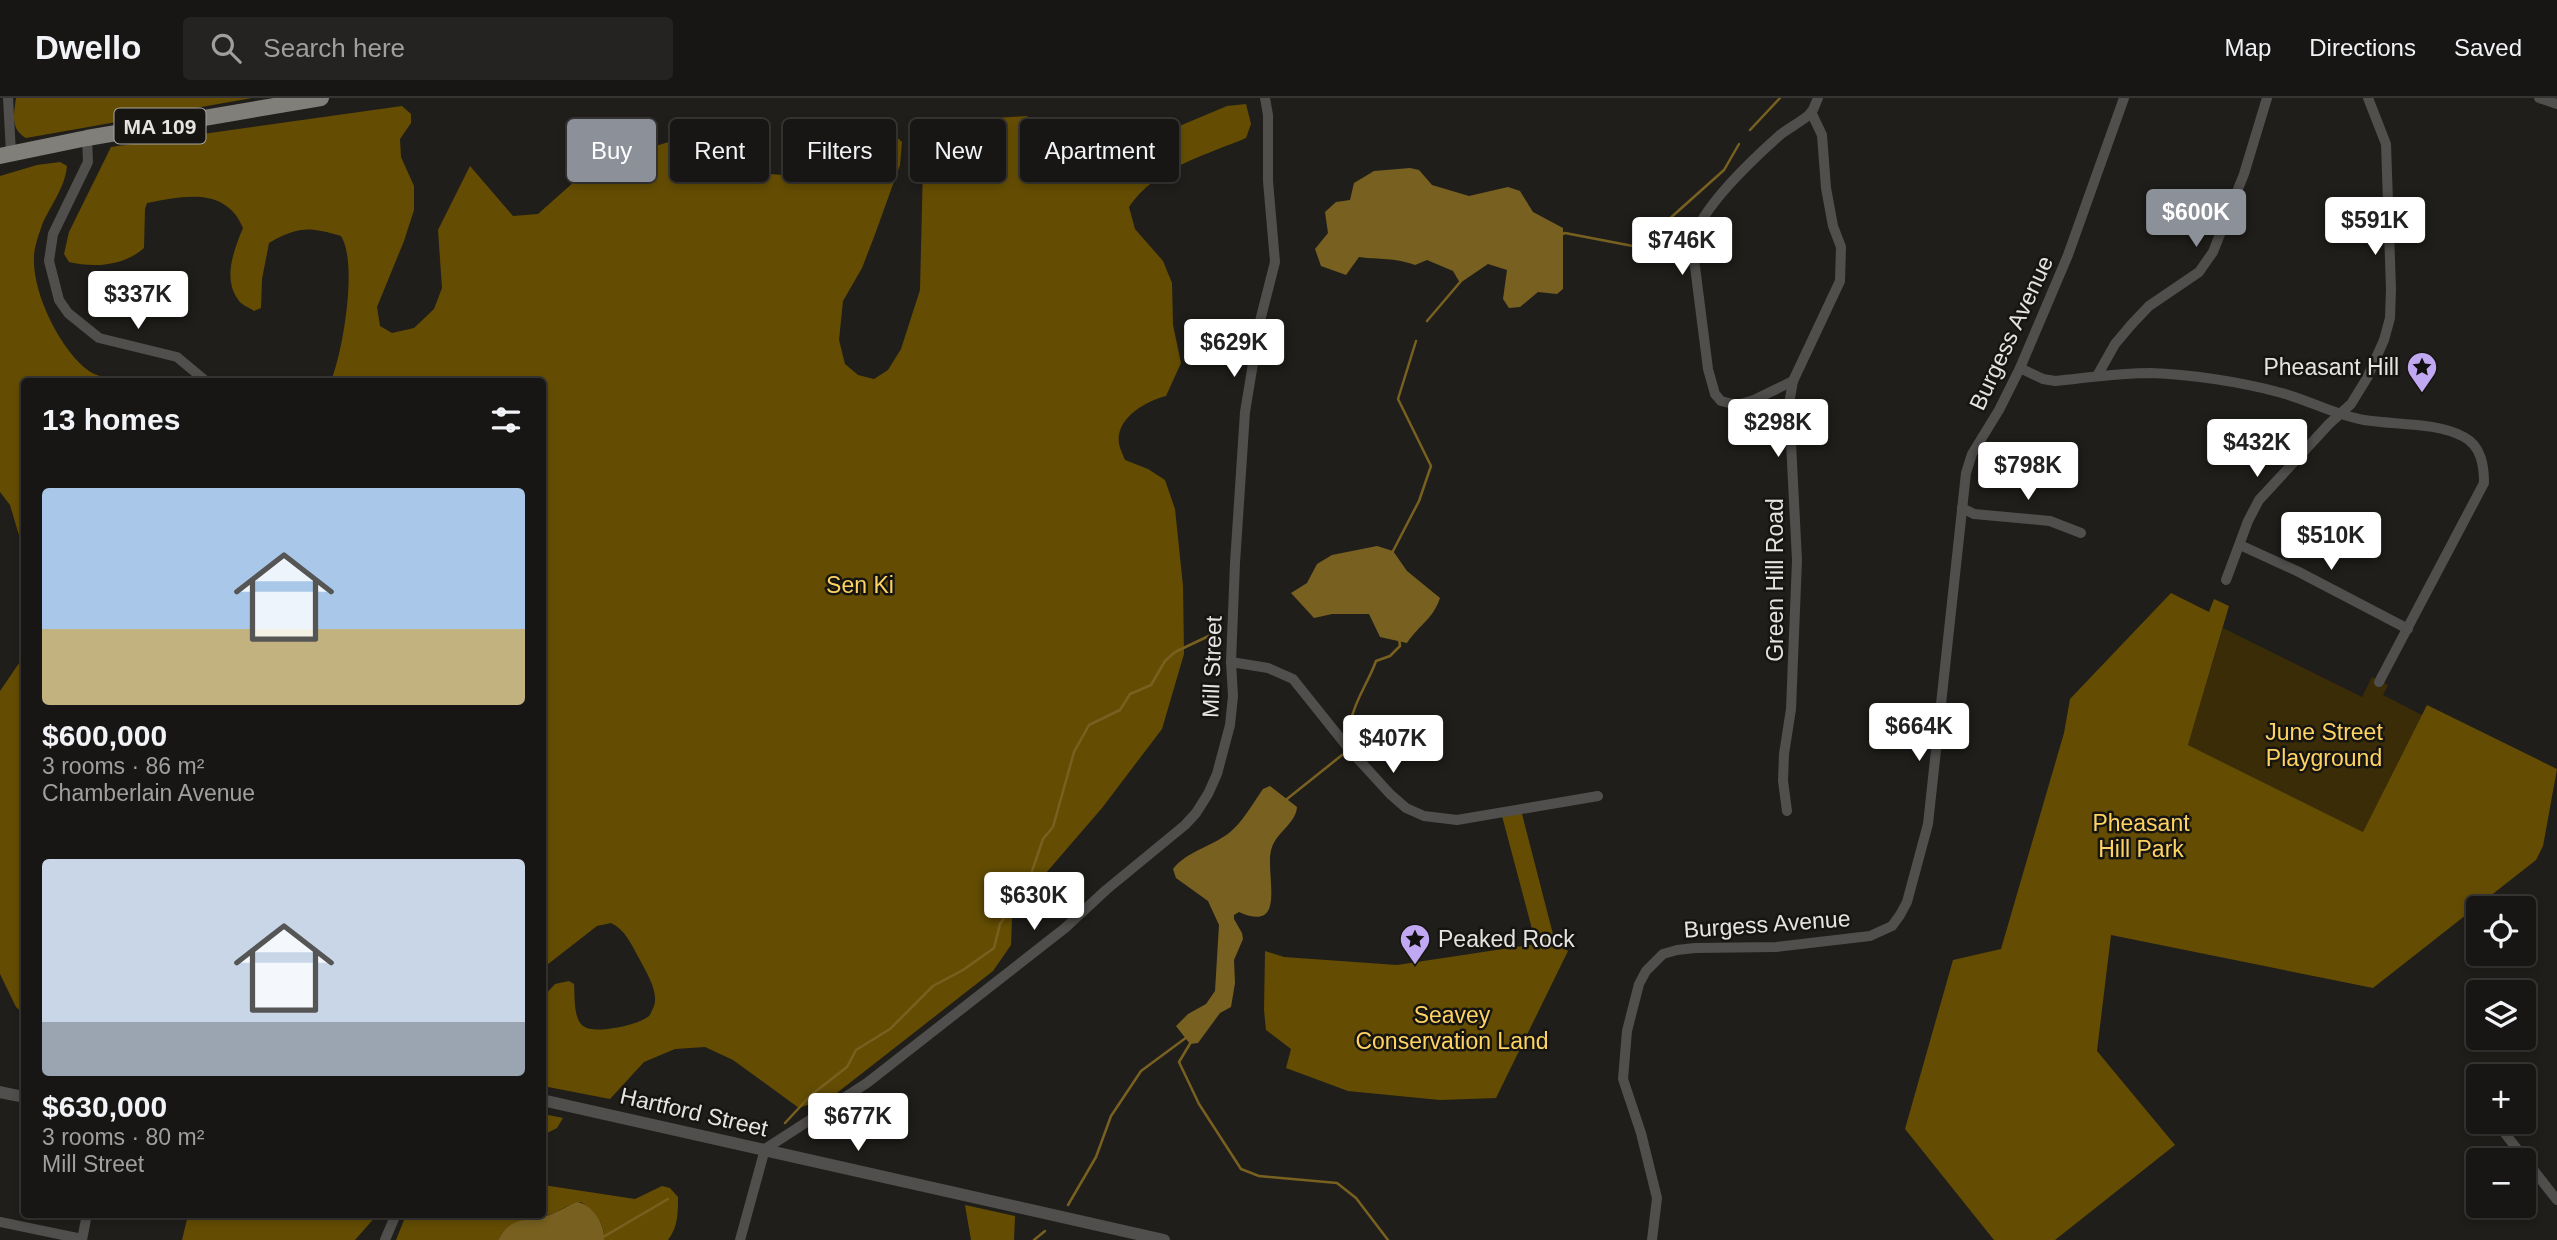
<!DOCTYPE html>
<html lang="en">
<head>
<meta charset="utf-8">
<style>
	:root { --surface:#181614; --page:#252322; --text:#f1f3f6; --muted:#9f9fa0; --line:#363534; --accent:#8c9099 }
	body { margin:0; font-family:Helvetica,sans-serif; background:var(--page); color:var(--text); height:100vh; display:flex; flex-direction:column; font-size:26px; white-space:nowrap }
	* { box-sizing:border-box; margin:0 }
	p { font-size:23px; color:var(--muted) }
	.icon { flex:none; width:38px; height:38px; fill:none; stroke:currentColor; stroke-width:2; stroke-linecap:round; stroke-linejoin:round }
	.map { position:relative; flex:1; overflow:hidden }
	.drawer { position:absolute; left:21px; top:280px; width:525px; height:840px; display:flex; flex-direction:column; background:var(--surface); border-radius:7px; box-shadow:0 4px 10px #0003,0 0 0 2px var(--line) }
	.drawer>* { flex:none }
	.guide { position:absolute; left:567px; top:21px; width:665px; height:63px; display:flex; gap:14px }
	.tools { position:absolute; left:2466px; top:798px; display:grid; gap:14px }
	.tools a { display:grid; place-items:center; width:70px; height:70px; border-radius:7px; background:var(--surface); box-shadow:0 4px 10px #0003,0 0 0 2px var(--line); font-size:35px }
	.price { position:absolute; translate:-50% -60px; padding:0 16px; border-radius:7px; background:#fff; color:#222; font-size:23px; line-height:46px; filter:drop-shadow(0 2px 4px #0008) }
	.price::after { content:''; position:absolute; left:50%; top:42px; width:21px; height:16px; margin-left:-10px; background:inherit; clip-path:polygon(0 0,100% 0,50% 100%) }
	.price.active { background:var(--accent); color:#fff }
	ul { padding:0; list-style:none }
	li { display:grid; align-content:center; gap:14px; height:371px; padding:0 21px }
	li span { display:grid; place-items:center; height:217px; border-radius:7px; color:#555 }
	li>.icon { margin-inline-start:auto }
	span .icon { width:126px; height:126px; fill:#fffc; stroke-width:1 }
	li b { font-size:30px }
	h2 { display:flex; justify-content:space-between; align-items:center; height:84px; padding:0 21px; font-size:30px }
	.pill { padding:0 24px; border-radius:7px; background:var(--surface); box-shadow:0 4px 10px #0003,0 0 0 2px var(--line); font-size:24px; line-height:63px }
	.pill.active { background:var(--accent); color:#fff }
	header { display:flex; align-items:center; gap:42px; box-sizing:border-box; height:98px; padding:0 35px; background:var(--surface); border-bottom:2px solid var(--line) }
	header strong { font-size:33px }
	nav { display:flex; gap:38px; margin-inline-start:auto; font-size:24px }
	.search { width:490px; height:63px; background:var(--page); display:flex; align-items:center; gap:18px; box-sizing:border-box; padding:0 24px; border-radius:7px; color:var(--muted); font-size:26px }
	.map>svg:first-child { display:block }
	.green { fill:#3a2c06 }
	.forest { fill:#644d03 }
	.water { fill:#786120 }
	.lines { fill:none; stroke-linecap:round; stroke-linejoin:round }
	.stream { stroke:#786120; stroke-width:2.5 }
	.minor { stroke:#504f4d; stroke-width:10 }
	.tertiary { stroke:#504f4d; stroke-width:12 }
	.primary { stroke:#817f7a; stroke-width:16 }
	.labels { text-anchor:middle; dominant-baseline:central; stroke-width:5; stroke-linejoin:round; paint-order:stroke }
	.shield { fill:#171511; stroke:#a7a6a3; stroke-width:2 }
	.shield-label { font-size:21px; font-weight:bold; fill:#e5e4e1 }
	.street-label { font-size:23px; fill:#e5e4e1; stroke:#171511 }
	.poi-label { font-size:23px; fill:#e5e4e1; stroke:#171511; text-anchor:end }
	.park-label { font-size:23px; fill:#fed362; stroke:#171511 }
</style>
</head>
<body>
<header>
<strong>Dwello</strong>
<div class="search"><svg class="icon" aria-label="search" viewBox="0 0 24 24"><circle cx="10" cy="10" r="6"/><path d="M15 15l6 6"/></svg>Search here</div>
<nav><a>Map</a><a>Directions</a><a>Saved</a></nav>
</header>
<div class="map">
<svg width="2557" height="1142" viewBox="0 0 2557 1142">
	<rect width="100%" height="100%" fill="#201e1a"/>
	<path class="green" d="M2223 530 2362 599 2372 579 2388 587 2383 597 2422 617 2363 734 2188 647Z"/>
	<g class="forest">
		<path d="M16 0H252L26 40C10 31 14 16 16 0Z"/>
		<path d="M1246 6 1251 26 1246 40C1206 57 1155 70 1129 109L1135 131 1163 163 1172 185 1173 227 1181 265 1166 298C1146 303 1115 320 1119 346 1120 351 1123 357 1125 362L1148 371 1165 382 1175 411 1183 488 1184 556 1162 631 1102 710 1027 797 1012 820 1011 847 993 873 833 998 799 1010 733 962 705 949 675 951 644 964 610 1001 543 988V899L555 886 569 883 574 886C575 898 573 920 583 928 594 937 641 927 650 917 650 917 654 908 654 908 659 894 646 874 640 862 632 848 626 832 611 825L597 828 543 870 542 284 331 283C343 253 358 165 341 138 309 129 299 128 269 145L262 181 261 210 254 213C250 210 242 207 239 203 222 181 234 152 243 130 226 88 183 98 147 105L145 111 144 150C124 168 94 170 69 164L64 156 69 134 111 49 402 8 411 16V25L400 41 401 59 414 88V112L404 143 377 209 380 228 392 235 414 230 434 211 442 190 438 132 470 68 513 118 538 116 584 75 609 57 659 47 697 35 727 43 770 76 807 79 835 71 863 37 891 34 902 44 900 67 874 139 862 170 843 203 839 242 845 266 858 277 874 281 888 272 901 251 920 192 923 68 933 59 962 53 994 20 1026 18 1091 43 1103 55 1126 60 1144 52 1177 29 1227 8Z"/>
		<path d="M60 64 67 68C65 90 51 106 42 127 39 136 34 149 34 159 32 194 60 252 89 273 104 283 115 277 130 283L24 284V454L10 407 0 394V78L37 67Z"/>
		<path d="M2171 495 2209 514 2214 501 2229 508 2188 647 2363 734 2427 607 2557 671 2543 748 2536 762 2373 890 2111 837 2097 953 2175 1047 2055 1142H1994L1905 1031 1953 862 2001 851 2064 635 2070 601Z"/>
		<path d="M24 558V916L16 909 0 876V593Z"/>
		<path d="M1521 712 1555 844 1568 853 1496 1000 1440 1002 1348 993 1286 970 1291 951 1266 932 1264 912 1265 853 1284 859 1397 867 1536 846 1502 718Z"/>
		<path d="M543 1016 563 1020 557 1030 543 1037Z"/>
		<path d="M543 1087 635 1101 662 1088 670 1090 678 1099C678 1115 678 1129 668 1142H604C606 1126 594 1113 581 1104 569 1105 558 1115 545 1118 525 1124 510 1120 498 1142H396L406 1117 542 1116Z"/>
		<path d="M965 1107 1015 1118 1014 1142H971Z"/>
		<path d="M188 1117V1116L377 1117 355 1142H182Z"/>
	</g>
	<g class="water">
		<path d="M1410 70 1419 72 1432 87 1469 98 1508 89 1520 93 1533 114 1563 130V191L1557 196 1538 194 1520 209 1509 210 1503 201 1507 172 1488 166 1460 185 1453 173 1427 162 1415 167C1392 159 1382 162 1359 159L1346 177 1321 168 1315 151 1328 135 1325 114 1336 104 1350 102 1354 85 1374 73Z"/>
		<path d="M1377 448 1393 453 1407 473 1440 500C1433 521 1420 526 1407 545L1380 539 1369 516H1332L1314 520 1291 495 1307 485 1317 466 1332 457Z"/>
		<path d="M1270 688 1297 709C1296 725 1277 734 1272 749 1263 772 1290 837 1239 814L1234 817V821L1242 835 1243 841 1234 862 1235 885 1231 909 1220 915 1198 945 1190 946 1176 928 1188 916 1206 906 1215 893 1219 827 1208 803 1176 780 1173 771C1187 753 1211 749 1229 735 1242 725 1253 705 1263 691Z"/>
		<path d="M577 1104C592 1106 606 1127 604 1142H498C511 1118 524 1124 546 1118 557 1115 566 1108 577 1104Z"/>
	</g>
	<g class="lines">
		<g class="stream">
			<path d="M1750 32 1780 0"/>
			<path d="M1560 137 1565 135 1638 149 1724 72 1739 46"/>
			<path d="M1427 223 1461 183"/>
			<path d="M1392 455 1419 403 1431 368 1398 301 1416 243"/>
			<path d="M1351 622C1356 600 1369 583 1376 563L1390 558 1400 548 1399 540"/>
			<path d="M1287 701 1342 657"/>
			<path d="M1191 944 1179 964 1199 1006 1241 1071 1259 1078 1337 1085 1356 1100 1388 1142"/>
			<path d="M785 1025 811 997 847 969 856 952 890 931 933 888 963 872 994 850 1000 826 1028 785 1043 741 1053 729 1074 654 1089 627 1120 612 1130 596 1151 587 1165 563 1175 554 1213 536"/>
			<path d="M1068 1107 1096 1059 1111 1018 1141 973 1187 939"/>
			<path d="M598 1142 668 1101"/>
			<path d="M1034 1142 1045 1133"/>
		</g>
		<g class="minor">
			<path d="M8 0 11 55"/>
			<path d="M2539 0 2557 6"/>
			<path d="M87 40 88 64 53 136 49 163 59 202 68 215 99 240 177 259 207 284"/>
			<path d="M2020 270 2043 281 2055 283C2086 280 2119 275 2151 275 2189 276 2241 284 2278 294 2307 301 2334 317 2364 322 2394 327 2437 324 2464 339 2481 348 2484 367 2484 385L2379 584"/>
			<path d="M2097 278 2115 246 2131 227 2149 208 2199 174 2213 154 2244 76 2267 0"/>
			<path d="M1793 283 1754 302 1737 307 1721 303 1715 296 1708 271 1692 145C1700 110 1753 61 1780 37 1789 30 1804 22 1811 15 1814 11 1816 4 1818 0"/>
			<path d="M1962 410 1974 416 2050 423 2081 435"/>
			<path d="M2240 447 2297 473 2408 531"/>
			<path d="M2226 482 2248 423 2259 402 2329 326 2351 306 2367 280 2384 242 2390 220 2391 191 2386 46 2368 0"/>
			<path d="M1231 564 1268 570 1293 581 1349 651 1390 696 1406 710 1424 718 1457 722 1598 698"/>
			<path d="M1787 713 1783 683 1784 656 1791 611 1797 462 1789 306 1793 283 1840 183 1841 149 1833 128 1826 90 1822 37 1811 14"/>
			<path d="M2475 996 2478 1000"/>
			<path d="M2496 1024 2557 1102"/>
			<path d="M0 1124 82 1141"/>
			<path d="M82 1142 87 1116"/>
			<path d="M385 1142 396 1116"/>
			<path d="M740 1142 765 1051 867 985 1065 830 1106 792 1185 727 1196 715 1208 696 1217 676 1230 627 1233 598 1231 564 1235 465 1245 314 1260 223 1275 164 1268 83V17L1265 0"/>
			<path d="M1652 1142 1657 1100 1641 1035 1623 981 1627 933 1639 886 1646 873 1663 856 1677 852 1695 850 1776 849 1870 838 1892 828 1900 817 1907 804 1928 726 1966 375 1972 356 1999 312 2020 270 2068 157 2124 0"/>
		</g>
		<g class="tertiary">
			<path d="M0 994 24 999"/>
			<path d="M542 1002 1164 1142"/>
		</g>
		<path class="primary" d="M0 58 87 40 321 0"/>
	</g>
	<defs>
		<g id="sight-pin" transform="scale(1.575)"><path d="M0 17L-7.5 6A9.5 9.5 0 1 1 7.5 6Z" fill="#c0a8f3" stroke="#171511"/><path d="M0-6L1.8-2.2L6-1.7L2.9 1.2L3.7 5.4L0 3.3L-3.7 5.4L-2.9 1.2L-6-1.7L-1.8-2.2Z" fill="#111"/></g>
	</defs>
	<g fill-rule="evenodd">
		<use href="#sight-pin" x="2422" y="269"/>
		<use href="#sight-pin" x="1415" y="841"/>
	</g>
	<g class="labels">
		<rect class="shield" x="114.5" y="10.5" width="91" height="35" rx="5"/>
		<g class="shield-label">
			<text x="160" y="28">MA 109</text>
		</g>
		<g class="street-label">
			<text transform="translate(2011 235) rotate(-65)">Burgess Avenue</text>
			<text transform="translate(1775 482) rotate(-90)">Green Hill Road</text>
			<text transform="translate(1212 569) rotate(-88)">Mill Street</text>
			<text transform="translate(1767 826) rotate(-4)">Burgess Avenue</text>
			<text transform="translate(694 1014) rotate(13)">Hartford Street</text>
		</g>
		<g class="poi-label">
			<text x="2399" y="269">Pheasant Hill</text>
			<text x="1438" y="841" text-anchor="start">Peaked Rock</text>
		</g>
		<g class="park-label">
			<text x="860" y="487">Sen Ki</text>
			<text x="2324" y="634">June Street<tspan x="2324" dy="26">Playground</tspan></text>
			<text x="2141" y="725">Pheasant<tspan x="2141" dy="26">Hill Park</tspan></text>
			<text x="1452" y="917">Seavey<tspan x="1452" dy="26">Conservation Land</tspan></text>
		</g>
	</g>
</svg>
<div class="tools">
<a><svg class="icon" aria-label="locate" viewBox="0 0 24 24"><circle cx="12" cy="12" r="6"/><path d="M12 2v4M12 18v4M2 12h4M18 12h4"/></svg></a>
<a><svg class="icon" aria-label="layers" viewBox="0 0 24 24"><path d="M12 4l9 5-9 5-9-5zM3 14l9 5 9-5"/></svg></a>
<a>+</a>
<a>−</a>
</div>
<b class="price active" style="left:2196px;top:151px">$600K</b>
<b class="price" style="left:2375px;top:159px">$591K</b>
<b class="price" style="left:1682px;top:179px">$746K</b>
<b class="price" style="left:138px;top:233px">$337K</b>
<b class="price" style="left:1234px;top:281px">$629K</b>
<b class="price" style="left:1778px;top:361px">$298K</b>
<b class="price" style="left:2257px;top:381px">$432K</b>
<b class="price" style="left:2028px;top:404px">$798K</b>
<b class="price" style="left:2331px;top:474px">$510K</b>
<b class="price" style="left:1919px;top:665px">$664K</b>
<b class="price" style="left:1393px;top:677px">$407K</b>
<b class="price" style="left:1034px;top:834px">$630K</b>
<b class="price" style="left:858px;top:1055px">$677K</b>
<div class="guide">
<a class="pill active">Buy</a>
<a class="pill">Rent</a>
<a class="pill">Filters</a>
<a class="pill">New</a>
<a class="pill">Apartment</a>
</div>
<section class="drawer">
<h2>13 homes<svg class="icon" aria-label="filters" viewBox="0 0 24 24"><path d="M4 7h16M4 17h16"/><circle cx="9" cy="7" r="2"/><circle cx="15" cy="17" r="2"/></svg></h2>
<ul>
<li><span style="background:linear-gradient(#a9c7e8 65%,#c2b280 0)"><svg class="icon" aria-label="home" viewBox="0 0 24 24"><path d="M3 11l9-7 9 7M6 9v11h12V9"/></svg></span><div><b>$600,000</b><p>3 rooms · 86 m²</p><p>Chamberlain Avenue</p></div></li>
<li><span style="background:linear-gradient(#c9d6e8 75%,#9aa5b1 0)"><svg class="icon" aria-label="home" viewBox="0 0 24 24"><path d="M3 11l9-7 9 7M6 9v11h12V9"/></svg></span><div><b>$630,000</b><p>3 rooms · 80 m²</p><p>Mill Street</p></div></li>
</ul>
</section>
</div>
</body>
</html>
